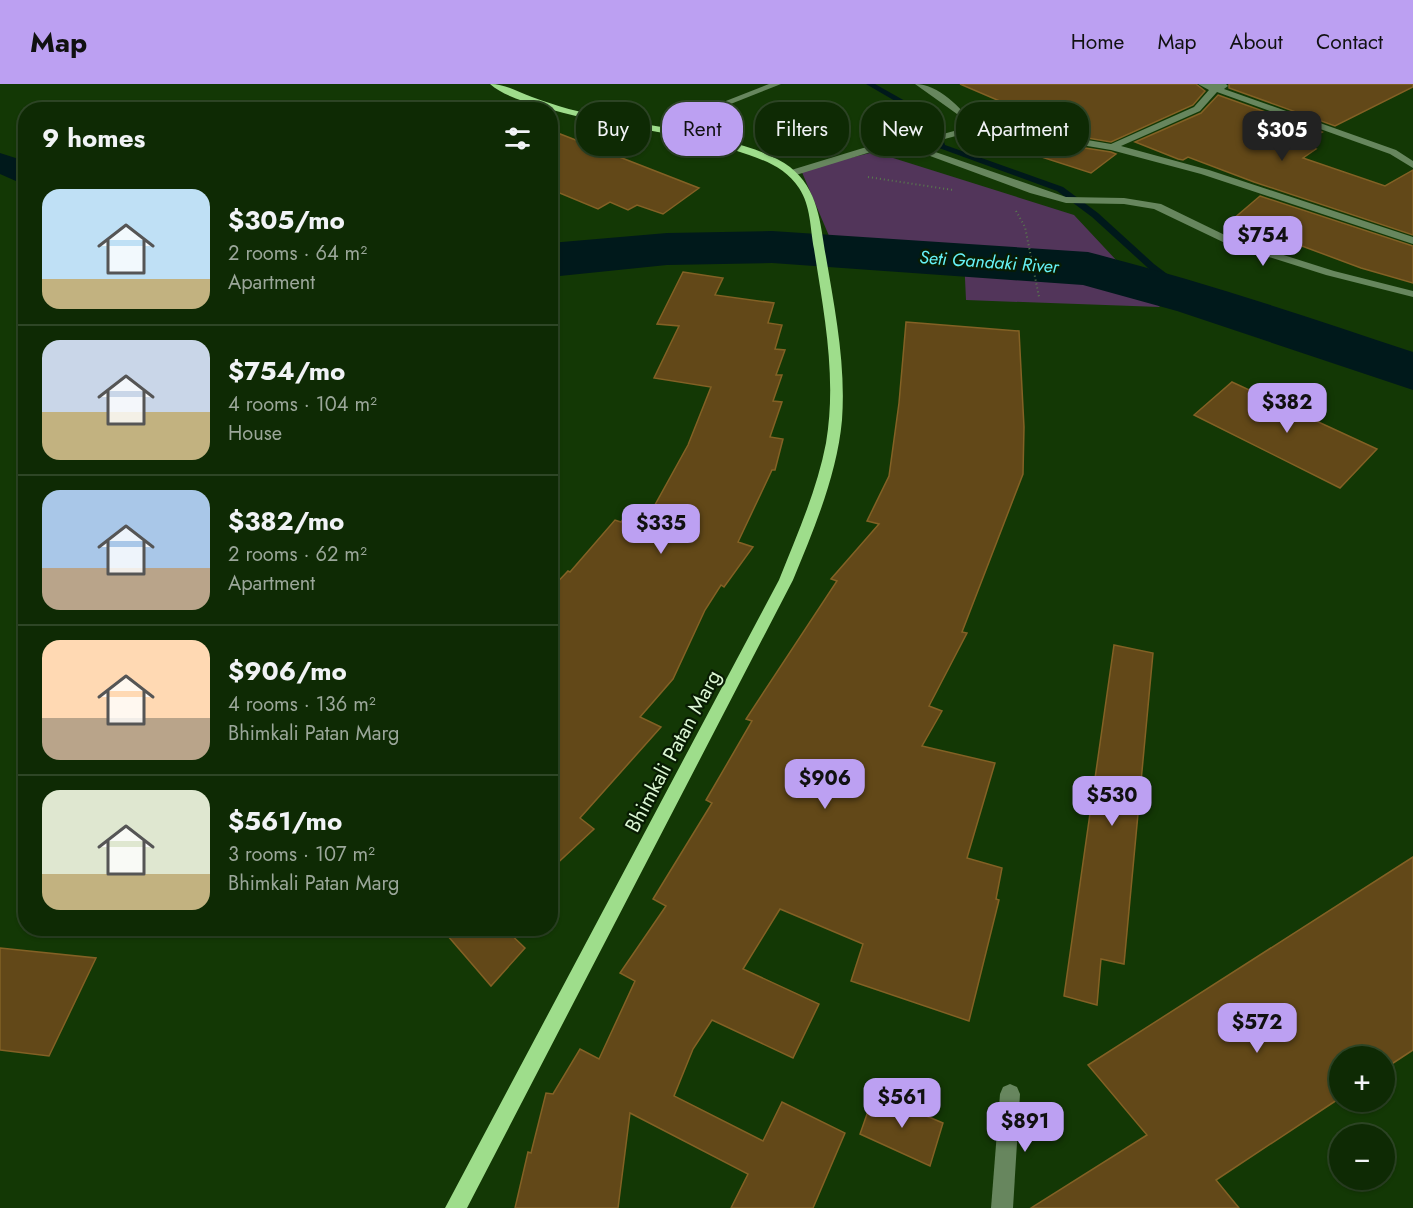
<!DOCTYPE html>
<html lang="en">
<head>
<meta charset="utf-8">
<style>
	:root { --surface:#0e2a04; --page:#17320e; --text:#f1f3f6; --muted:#9ba79a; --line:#2e4626; --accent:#bca0f2 }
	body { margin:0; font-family:Jost,sans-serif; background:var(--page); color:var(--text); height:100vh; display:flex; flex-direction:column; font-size:22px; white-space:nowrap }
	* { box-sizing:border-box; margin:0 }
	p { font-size:20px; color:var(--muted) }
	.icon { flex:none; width:33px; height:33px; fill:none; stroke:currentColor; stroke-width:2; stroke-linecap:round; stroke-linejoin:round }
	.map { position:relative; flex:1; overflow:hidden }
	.panel { position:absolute; left:18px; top:18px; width:540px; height:834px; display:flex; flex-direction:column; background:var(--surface); border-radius:24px; box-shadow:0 2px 4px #0004,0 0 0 2px var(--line) }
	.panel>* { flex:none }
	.guide { position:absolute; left:576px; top:18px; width:570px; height:54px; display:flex; gap:12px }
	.tools { position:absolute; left:1329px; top:962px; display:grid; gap:12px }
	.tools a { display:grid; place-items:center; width:66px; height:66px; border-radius:50%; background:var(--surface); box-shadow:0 2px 4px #0004,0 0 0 2px var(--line); font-size:30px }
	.price { position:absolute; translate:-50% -51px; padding:0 14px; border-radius:12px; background:var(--accent); color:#111; font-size:20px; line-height:39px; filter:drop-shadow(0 2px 3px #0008) }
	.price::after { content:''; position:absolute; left:50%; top:36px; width:18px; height:14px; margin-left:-9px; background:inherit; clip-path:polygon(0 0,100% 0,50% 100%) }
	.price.current { background:#222; color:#fff }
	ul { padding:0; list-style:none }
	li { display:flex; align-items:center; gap:18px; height:150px; padding:0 24px }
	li+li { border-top:2px solid var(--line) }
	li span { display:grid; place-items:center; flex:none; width:168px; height:120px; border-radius:18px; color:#555 }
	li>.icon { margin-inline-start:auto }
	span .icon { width:72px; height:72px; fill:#fffc; stroke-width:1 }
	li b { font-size:26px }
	h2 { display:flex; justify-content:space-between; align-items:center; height:72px; padding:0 24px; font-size:26px }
	.chip { padding:0 21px; border-radius:24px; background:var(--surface); box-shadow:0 2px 4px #0004,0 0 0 2px var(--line); font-size:21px; line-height:54px }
	.chip.current { background:var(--accent); color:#111 }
	header { display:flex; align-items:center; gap:36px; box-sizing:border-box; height:84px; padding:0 30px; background:var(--accent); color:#111 }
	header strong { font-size:28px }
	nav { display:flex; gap:33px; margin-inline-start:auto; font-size:21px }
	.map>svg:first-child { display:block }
	.green { fill:#52355a }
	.water { fill:#00191b }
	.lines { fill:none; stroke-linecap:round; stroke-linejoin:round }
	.stream { fill:#00191b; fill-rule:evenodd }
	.river { fill:#00191b; fill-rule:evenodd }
	.building { fill:#624818; stroke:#836125; stroke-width:1.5 }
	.path { stroke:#597b4d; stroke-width:2; stroke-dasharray:1 3; stroke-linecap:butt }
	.minor { fill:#67865e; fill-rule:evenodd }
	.major { fill:#9edd8b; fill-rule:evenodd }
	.labels { text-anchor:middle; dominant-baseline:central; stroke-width:4.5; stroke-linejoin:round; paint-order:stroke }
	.far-water-label { font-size:18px; font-style:italic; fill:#66f3f8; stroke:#081c03 }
	.street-label { font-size:21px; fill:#dcf7d4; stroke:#081c03 }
</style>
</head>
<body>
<header>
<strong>Map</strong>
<nav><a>Home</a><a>Map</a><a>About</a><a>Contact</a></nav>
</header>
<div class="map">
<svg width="1413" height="1124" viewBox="0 0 1413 1124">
	<rect width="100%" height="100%" fill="#133805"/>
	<path class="green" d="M874 68 1074 131 1160 223 966 216 964 173 835 166 801 86Z"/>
	<path class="water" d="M0 69 25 77V101L0 90Z"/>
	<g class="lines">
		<path class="stream" d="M866 0H875L937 35 945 61 1063 103 1098 129 1154 180 1199 214 1194 217 1191 216 1148 184 1092 133 1057 107 939 64 931 38Z"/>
		<path class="river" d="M772 147 1088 168C1198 196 1305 232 1413 268V306L1177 227 1083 201 772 179 667 181 550 193V159L667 149Z"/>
	</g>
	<g class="building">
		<path d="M960 0H1196L1205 7 1193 21 1111 58 1052 48 1057 44 1026 32 1030 30Z"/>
		<path d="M1229 0H1413V3L1335 42 1229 4Z"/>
		<path d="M1218 11 1322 48 1300 59 1316 65 1303 74 1385 102 1413 86V151L1254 98 1188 73 1183 76 1178 75 1135 58 1201 29Z"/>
		<path d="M550 46 699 104 663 130 637 121 628 126 610 118 598 125 550 105Z"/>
		<path d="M1040 57 1111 68 1116 70 1091 89 1026 68Z"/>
		<path d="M1260 112 1413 162V199L1361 184 1232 136Z"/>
		<path d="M683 188 723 194 715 211 774 219 768 239 782 241 775 265 785 266 776 291H782L773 317 782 318 770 353 783 355 775 386H772L738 458 753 463 724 503 721 501 705 526 673 595 640 633 661 643 580 734 594 745 550 786V506L568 487 570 488 615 436 621 438 633 422 651 428 688 361 711 303 654 294 679 242 657 240Z"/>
		<path d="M906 238 1019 247 1024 343 1023 390 962 548 967 549 929 622 942 627 922 662 995 679 967 774 1002 784 996 815 999 816 969 937 851 897 863 860 780 825 743 885 819 920 793 974 712 936 693 965 674 1012 763 1057 782 1018 845 1049 813 1124H731L748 1090 630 1029 618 1124H515L528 1068 531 1069 546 1009 553 1010 580 965 599 975 635 897 620 889 666 822 653 815 712 719 706 716 752 637 746 635 837 497 831 495 879 440 867 437 889 392 899 319Z"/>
		<path d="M1232 298 1377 365 1340 404 1194 331Z"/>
		<path d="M1114 561 1153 569 1124 880 1101 875 1097 921 1064 912Z"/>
		<path d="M1413 773V966L1384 985V972H1340V1014L1216 1096 1239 1124H1031L1147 1051 1088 981Z"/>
		<path d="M441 844H504L525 864 491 902Z"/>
		<path d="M0 864 96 874 49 972 0 966Z"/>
		<path d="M874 1010 943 1039 930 1082 860 1050Z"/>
	</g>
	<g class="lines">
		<g class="path">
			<path d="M868 93 953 106"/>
			<path d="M1016 127 1025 143 1039 213"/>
		</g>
		<g class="minor">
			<path d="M769 0H781L660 48 652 46Z"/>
			<path d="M915 0C938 0 962 24 974 42L1046 49 1111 60 1194 23 1209 6 1198 0H1226L1228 2 1224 5 1396 66 1413 77V84L1390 70 1217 8 1200 27 1121 62 1209 86 1413 153V160L1201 90 1111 66 1046 55 971 48 918 62 1066 113 1124 114 1161 120 1233 155 1334 187 1413 207V213L1326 191 1225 159 1154 125 1124 120 1066 119 1030 109 922 69 907 66 905 64 874 67 796 91H788V87L873 61 921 56 965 44 957 30Z"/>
			<path d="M1010 1000 1017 1003 1020 1010 1013 1124H991L1000 1010 1003 1003Z"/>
		</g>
		<path class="major" d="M490 0C506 0 517 8 532 13 556 22 581 29 607 33 654 43 754 55 790 83 819 106 820 139 826 173 835 226 846 281 842 336 837 391 814 445 793 496L467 1124H445L779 496C797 451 817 406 826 359 837 294 824 229 814 165 810 144 811 122 799 104 784 81 758 74 734 66 670 46 602 42 539 22 523 17 502 11 490 0Z"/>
	</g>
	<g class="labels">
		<g class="far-water-label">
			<text transform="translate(989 178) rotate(4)">Seti Gandaki River</text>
		</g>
		<g class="street-label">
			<text transform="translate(673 667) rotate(-62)">Bhimkali Patan Marg</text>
		</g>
	</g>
</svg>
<div class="tools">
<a>+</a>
<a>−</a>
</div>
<b class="price current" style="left:1282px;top:78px">$305</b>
<b class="price" style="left:1263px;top:183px">$754</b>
<b class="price" style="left:1287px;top:350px">$382</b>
<b class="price" style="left:661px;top:471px">$335</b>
<b class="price" style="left:825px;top:726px">$906</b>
<b class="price" style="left:1112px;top:743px">$530</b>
<b class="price" style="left:1257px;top:970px">$572</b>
<b class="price" style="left:902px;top:1045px">$561</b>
<b class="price" style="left:1025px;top:1069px">$891</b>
<div class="guide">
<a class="chip">Buy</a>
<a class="chip current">Rent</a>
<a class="chip">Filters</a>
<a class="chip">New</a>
<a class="chip">Apartment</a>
</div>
<section class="panel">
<h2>9 homes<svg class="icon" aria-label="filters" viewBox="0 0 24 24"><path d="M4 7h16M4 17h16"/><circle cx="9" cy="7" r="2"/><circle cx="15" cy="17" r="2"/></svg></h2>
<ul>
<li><span style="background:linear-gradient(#bfe0f5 75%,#c2b280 0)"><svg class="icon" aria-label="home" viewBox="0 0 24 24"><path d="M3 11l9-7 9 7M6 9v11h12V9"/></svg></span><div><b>$305/mo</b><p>2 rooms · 64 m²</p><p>Apartment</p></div></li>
<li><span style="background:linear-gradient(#c9d6e8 60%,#c2b280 0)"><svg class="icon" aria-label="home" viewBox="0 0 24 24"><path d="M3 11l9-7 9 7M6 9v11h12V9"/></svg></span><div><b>$754/mo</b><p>4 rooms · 104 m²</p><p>House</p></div></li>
<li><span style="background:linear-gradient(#a9c7e8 65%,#b9a48a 0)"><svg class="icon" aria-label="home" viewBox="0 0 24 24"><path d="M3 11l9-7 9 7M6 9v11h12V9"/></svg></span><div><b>$382/mo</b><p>2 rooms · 62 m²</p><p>Apartment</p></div></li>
<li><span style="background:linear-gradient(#ffd9b3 65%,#b9a48a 0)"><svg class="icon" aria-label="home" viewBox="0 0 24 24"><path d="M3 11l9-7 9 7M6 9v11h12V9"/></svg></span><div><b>$906/mo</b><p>4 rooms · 136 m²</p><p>Bhimkali Patan Marg</p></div></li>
<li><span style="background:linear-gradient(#dfe7d0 70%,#c2b280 0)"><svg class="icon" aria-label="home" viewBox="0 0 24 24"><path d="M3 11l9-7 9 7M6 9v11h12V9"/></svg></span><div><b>$561/mo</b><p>3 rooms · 107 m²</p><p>Bhimkali Patan Marg</p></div></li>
</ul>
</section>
</div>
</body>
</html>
